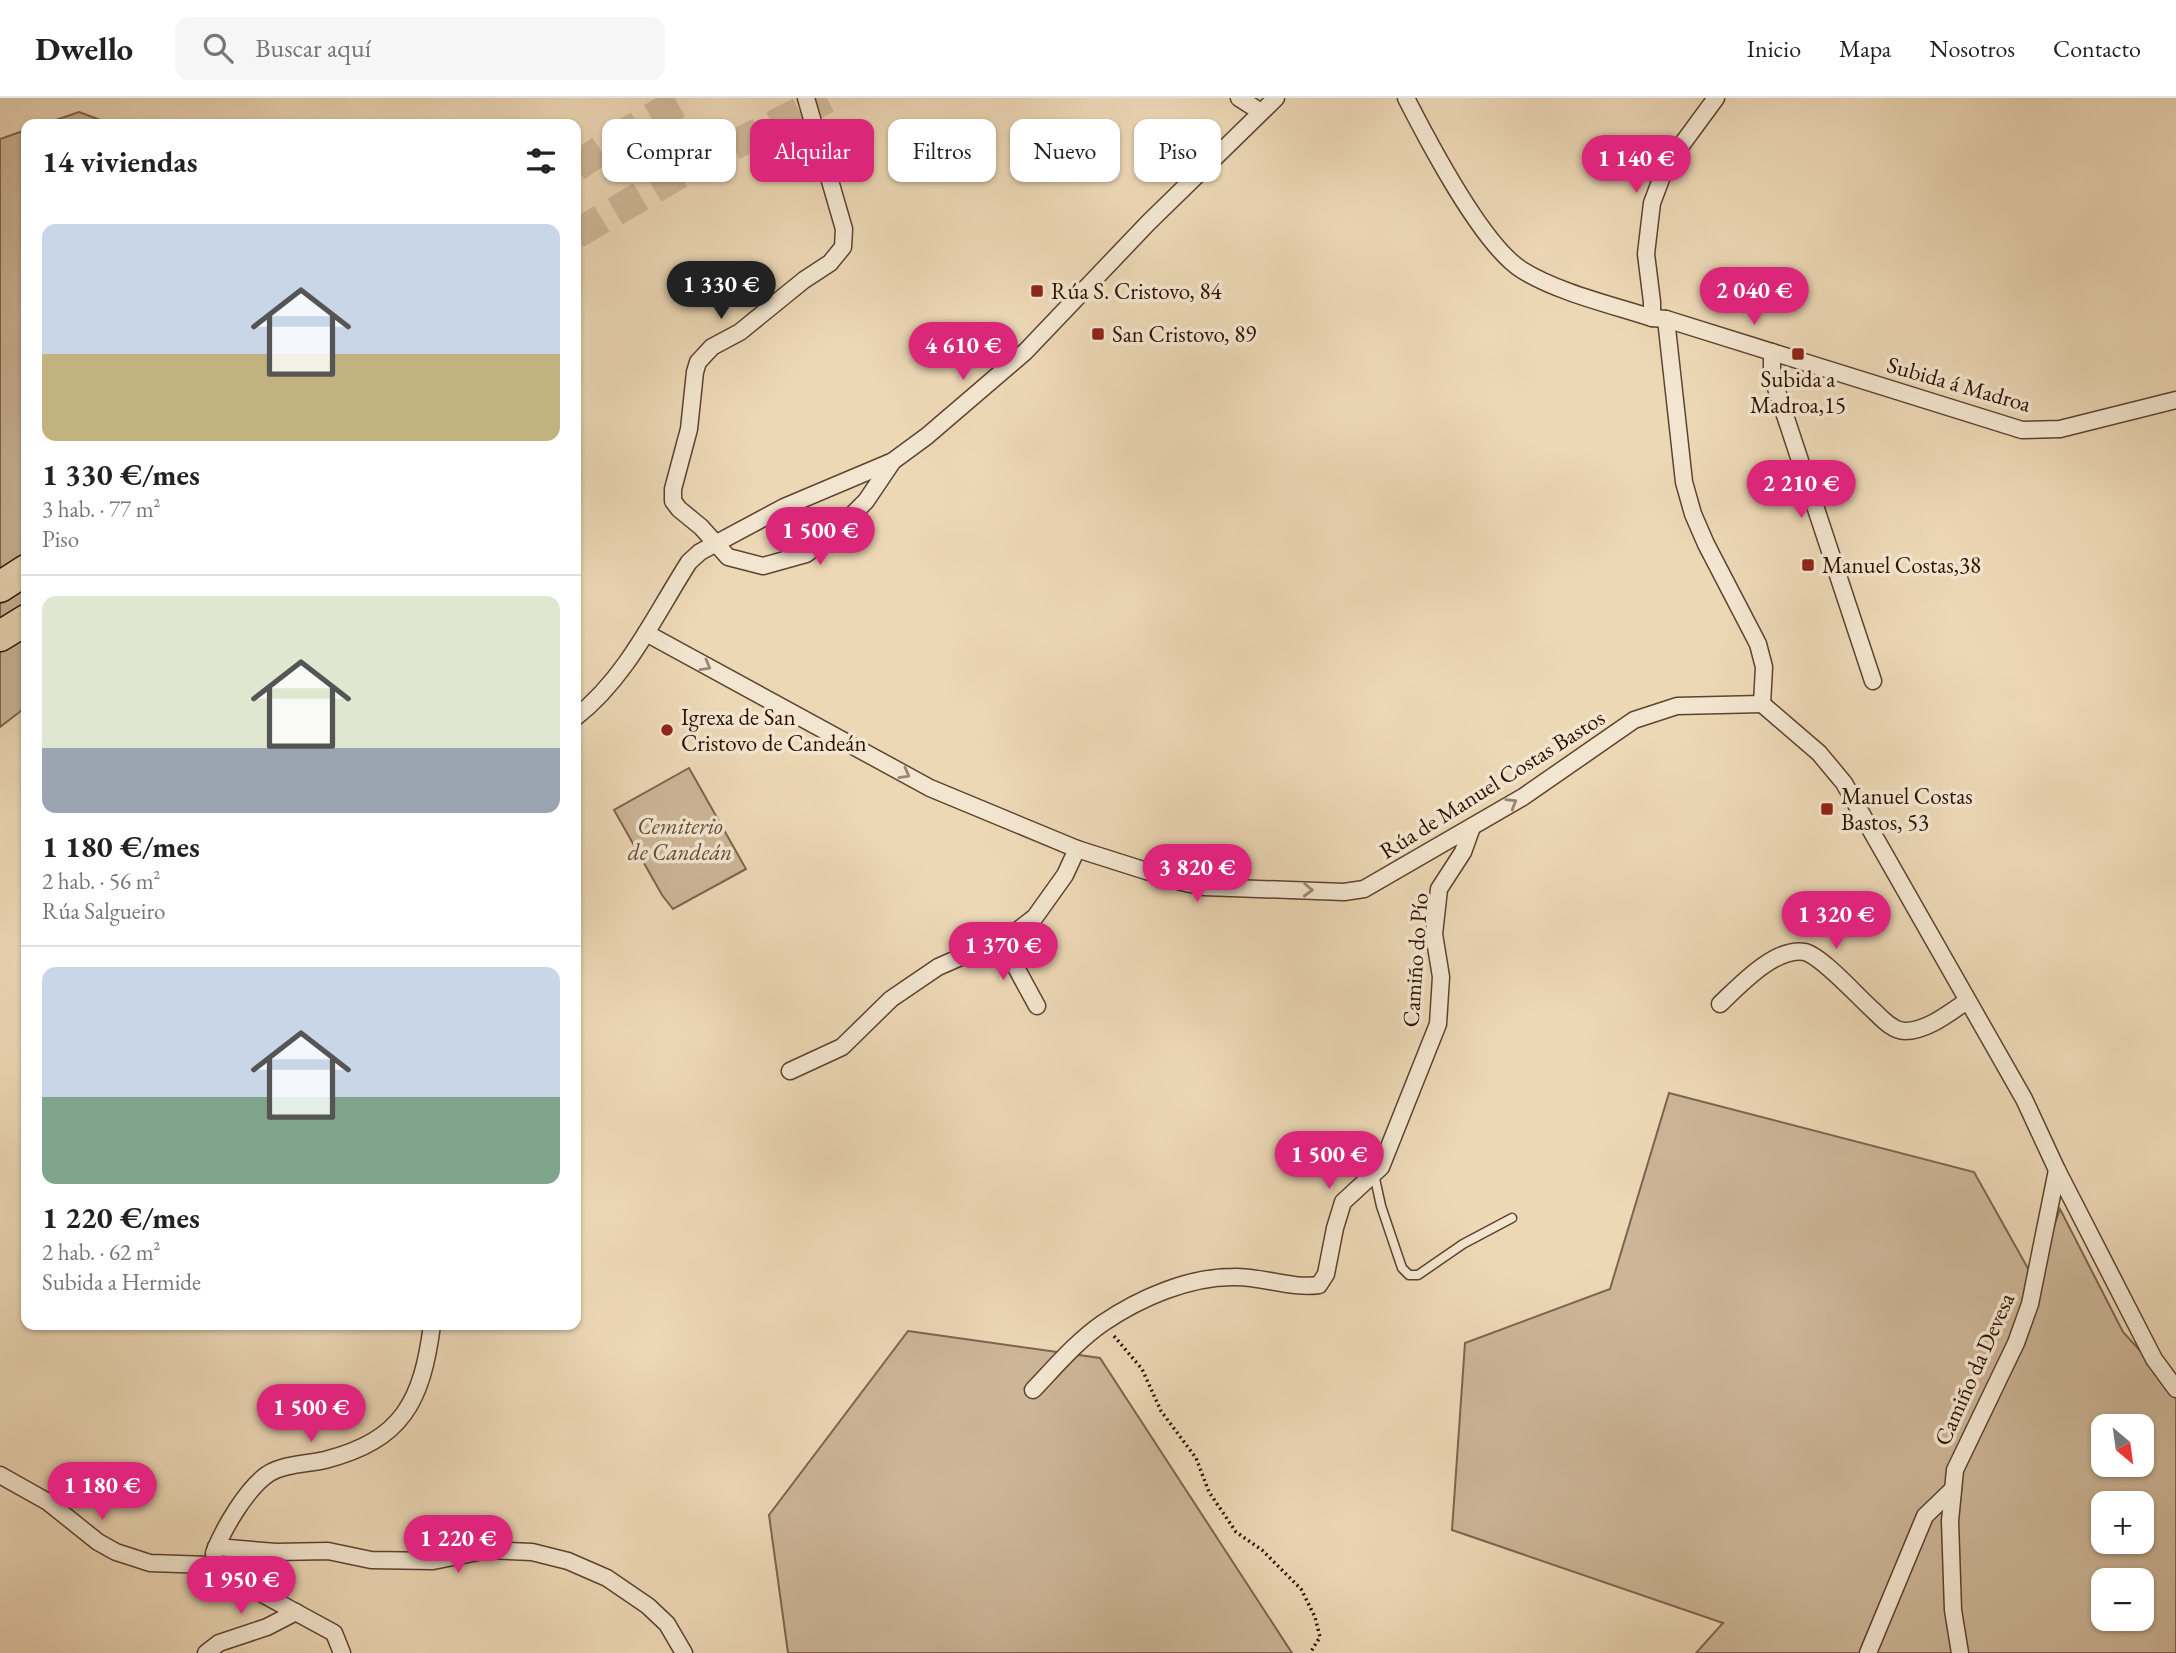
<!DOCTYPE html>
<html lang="es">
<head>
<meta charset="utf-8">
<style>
	:root { --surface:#fff; --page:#f6f6f6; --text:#222; --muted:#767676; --line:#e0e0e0; --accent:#db2777 }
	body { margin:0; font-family:"EB Garamond",serif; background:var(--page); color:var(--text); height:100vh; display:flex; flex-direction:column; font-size:26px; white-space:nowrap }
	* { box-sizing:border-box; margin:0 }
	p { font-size:23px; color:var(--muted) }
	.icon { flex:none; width:38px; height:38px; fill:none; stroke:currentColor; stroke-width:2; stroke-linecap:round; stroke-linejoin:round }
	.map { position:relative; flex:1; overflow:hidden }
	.panel { position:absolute; left:21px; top:21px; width:560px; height:1211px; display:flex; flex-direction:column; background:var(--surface); border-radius:14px; box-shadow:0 2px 5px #0004 }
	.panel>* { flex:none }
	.guide { position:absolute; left:602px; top:21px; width:665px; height:63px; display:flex; gap:14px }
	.needle { width:46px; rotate:151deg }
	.tools { position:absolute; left:2091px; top:1316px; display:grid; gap:14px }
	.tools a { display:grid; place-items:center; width:63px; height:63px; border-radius:14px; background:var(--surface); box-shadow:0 2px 5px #0004; font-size:35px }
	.price { position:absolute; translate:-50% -60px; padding:0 16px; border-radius:24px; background:var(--accent); color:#fff; font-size:23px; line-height:46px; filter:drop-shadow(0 2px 4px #0008) }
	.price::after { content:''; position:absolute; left:50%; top:42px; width:21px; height:16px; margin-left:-10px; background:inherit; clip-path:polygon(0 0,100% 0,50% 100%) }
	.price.active { background:#222; color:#fff }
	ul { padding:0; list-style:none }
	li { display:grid; align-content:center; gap:14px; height:371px; padding:0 21px }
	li+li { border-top:2px solid var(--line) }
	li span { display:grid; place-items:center; height:217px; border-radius:14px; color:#555 }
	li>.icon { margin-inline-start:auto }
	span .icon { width:126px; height:126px; fill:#fffc; stroke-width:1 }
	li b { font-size:30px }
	h2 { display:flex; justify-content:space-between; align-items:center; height:84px; padding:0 21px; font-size:30px }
	.chip { padding:0 24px; border-radius:14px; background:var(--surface); box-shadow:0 2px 5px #0004; font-size:24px; line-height:63px }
	.chip.active { background:var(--accent); color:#fff }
	header { display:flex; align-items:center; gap:42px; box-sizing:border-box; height:98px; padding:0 35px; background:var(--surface); border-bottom:2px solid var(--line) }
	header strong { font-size:33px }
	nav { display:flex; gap:38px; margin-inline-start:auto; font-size:24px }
	.search { width:490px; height:63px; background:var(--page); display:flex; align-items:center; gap:18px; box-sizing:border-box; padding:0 24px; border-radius:14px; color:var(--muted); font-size:26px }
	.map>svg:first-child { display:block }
	.green { fill:#cdb698; stroke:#7e634e; stroke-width:2; fill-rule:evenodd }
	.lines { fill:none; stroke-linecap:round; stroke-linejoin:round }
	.motorway-tunnel { stroke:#d0ba9b; stroke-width:30; stroke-dasharray:30 15; stroke-linecap:butt }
	.service-casing { stroke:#5e4230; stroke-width:11 }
	.minor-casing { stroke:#5e4230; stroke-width:19 }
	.motorway-casing { stroke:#2f1003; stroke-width:33 }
	.path { stroke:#2f1003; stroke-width:3.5; stroke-dasharray:2 3.5; stroke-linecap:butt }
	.service { stroke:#f3e6d0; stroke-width:8 }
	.minor { stroke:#f3e6d0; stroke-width:16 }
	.motorway { stroke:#edd8b6; stroke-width:30 }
	.oneway { stroke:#9b8674 }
	.poi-dot { fill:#8f2418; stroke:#f3e6d0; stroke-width:2.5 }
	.labels { text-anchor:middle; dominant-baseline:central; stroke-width:7; stroke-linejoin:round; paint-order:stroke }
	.poi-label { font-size:23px; fill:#2f1003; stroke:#f3e6d0; text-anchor:start }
	.street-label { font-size:23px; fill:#2f1003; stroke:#f3e6d0 }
	.park-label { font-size:23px; font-style:italic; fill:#664a37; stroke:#f3e6d0 }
</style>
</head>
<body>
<header>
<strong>Dwello</strong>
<div class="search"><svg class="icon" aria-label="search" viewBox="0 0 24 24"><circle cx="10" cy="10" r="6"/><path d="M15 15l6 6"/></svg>Buscar aquí</div>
<nav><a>Inicio</a><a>Mapa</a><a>Nosotros</a><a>Contacto</a></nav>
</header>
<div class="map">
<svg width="2176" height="1555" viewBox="0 0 2176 1555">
	<rect width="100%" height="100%" fill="#edd8b6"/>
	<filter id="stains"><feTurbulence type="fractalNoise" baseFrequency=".00286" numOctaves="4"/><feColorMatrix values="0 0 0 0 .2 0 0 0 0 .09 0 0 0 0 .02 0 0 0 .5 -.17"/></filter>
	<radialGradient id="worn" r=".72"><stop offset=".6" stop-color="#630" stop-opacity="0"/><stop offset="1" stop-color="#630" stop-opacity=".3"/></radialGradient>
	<g class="green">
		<path d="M79 14 111 26H44Z"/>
		<path d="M26 32V609L0 629V41Z"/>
		<path d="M689 670 746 771 673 811 662 797 614 712Z"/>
		<path d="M1669 995 1974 1074 2035 1183 2060 1111 2123 1234 2176 1292V1555H1696L1723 1525 1452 1432 1465 1245 1610 1191ZM2104 1328H2142V1367H2104ZM2104 1405H2142V1444H2104ZM2104 1482H2142V1521H2104Z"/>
		<path d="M908 1233 1100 1260 1292 1555H788L769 1417Z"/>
	</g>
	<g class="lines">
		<g class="motorway-tunnel">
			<path d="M576 69 627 34 687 0"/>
			<path d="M576 136 698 65 827 0"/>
		</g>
		<g class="service-casing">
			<path id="service" d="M1374 1076 1381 1108 1402 1170 1409 1177H1418L1463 1146 1512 1120"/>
		</g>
		<g class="minor-casing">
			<g id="minor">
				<path d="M806 0 844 131 843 149 830 165 804 182 740 234 712 249 698 264 695 274 689 331 673 391V403L679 411 701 429 728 459 763 468 806 456 832 437 866 403 893 363"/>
				<path d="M1239 0 1261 14"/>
				<path d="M1406 0C1428 43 1482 147 1522 172 1557 194 1612 207 1652 220L1666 221 2022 332 2060 331 2176 302"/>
				<path d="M1652 220V204L1646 156 1652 105 1666 68 1716 0"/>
				<path d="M1666 221 1684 384 1693 416 1706 446 1758 546 1764 569 1762 606"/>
				<path d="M1772 254V278L1873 583"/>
				<path d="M646 535 930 690 1077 751 1181 784 1204 789 1344 794 1364 791 1523 699 1634 622 1677 608 1762 606"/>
				<path d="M1762 606 1819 655 1844 685 2024 1001 2057 1072 2154 1261 2176 1291"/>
				<path d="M576 619C627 579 655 517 689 464L700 454 784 409 893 363 927 338 1025 254 1148 125 1276 0"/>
				<path d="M1001 842 1037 908"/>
				<path d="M1720 906C1739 888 1776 848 1805 854 1823 859 1859 900 1874 913 1882 921 1893 933 1905 933 1927 933 1949 915 1967 903"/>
				<path d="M790 973 842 949 891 901 938 869 1013 836 1035 819 1065 777 1077 751"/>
				<path d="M1033 1292C1055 1269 1077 1243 1103 1225 1140 1200 1188 1179 1233 1179 1262 1178 1290 1191 1319 1187L1326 1176 1335 1130 1343 1104 1381 1069 1438 926 1441 879 1434 836 1439 791 1463 754 1472 729"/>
				<path d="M0 1377 48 1404 98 1444 116 1454 150 1465 209 1467 334 1535 342 1555"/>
				<path d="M216 1449 276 1454 328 1453 371 1462 433 1463 488 1452 532 1454 568 1463 607 1480 648 1508 667 1526 684 1555"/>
				<path d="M214 1455C223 1431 247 1390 268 1376 284 1366 307 1366 325 1362 403 1342 422 1303 432 1227"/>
				<path d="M206 1555 219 1545 267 1529 296 1514"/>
				<path d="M1868 1555 1925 1418 1953 1391"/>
				<path d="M1960 1555 1953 1512 1950 1423 1955 1372 2016 1245 2030 1206 2057 1072"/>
			</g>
		</g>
		<g class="motorway-casing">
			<g id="motorway">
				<path d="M0 489 26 472"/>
				<path d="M0 538 26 522"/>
			</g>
		</g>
		<path class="path" d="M1114 1238 1142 1271 1161 1313 1196 1360 1209 1394 1236 1434 1262 1452 1301 1491 1315 1519 1320 1539 1310 1555"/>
		<use href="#service" class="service"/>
		<use href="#minor" class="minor"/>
		<use href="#motorway" class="motorway"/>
	</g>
	<defs><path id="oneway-chevron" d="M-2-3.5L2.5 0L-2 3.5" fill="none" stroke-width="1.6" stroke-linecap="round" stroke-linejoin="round" transform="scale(1.75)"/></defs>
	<g class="oneway">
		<use href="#oneway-chevron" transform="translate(706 568) rotate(29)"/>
		<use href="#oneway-chevron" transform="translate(905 676) rotate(29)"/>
		<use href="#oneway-chevron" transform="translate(1512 705) rotate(-31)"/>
		<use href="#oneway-chevron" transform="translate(1308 792) rotate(2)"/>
	</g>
	<g class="poi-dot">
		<rect x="1030" y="186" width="14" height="14" rx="3.5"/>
		<rect x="1091" y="229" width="14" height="14" rx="3.5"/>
		<rect x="1791" y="249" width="14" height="14" rx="3.5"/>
		<rect x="1801" y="460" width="14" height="14" rx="3.5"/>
		<circle cx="667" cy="632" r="7"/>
		<rect x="1820" y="704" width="14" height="14" rx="3.5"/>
	</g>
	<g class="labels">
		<g class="poi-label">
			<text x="1051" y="193">Rúa S. Cristovo, 84</text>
			<text x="1112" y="236">San Cristovo, 89</text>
			<text x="1798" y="281" text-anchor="middle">Subida a<tspan x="1798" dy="26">Madroa,15</tspan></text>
			<text x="1822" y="467">Manuel Costas,38</text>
			<text x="681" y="619">Igrexa de San<tspan x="681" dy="26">Cristovo de Candeán</tspan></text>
			<text x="1841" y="698">Manuel Costas<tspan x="1841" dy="26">Bastos, 53</tspan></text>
		</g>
		<g class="street-label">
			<text transform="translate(1959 286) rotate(16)">Subida á Madroa</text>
			<text transform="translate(1492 686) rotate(-32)">Rúa de Manuel Costas Bastos</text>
			<text transform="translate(1415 862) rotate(-86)">Camiño do Pío</text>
			<text transform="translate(1974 1271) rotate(-66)">Camiño da Devesa</text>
		</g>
		<g class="park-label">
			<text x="680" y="728">Cemiterio<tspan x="680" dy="26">de Candeán</tspan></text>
		</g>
	</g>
	<rect width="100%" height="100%" filter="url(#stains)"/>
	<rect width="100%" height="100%" fill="url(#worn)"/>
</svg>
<div class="tools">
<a><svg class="needle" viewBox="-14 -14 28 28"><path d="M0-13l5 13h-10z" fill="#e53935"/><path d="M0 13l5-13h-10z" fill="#767676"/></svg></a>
<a>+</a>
<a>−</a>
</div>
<b class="price" style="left:1636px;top:97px">1 140 €</b>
<b class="price active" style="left:721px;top:223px">1 330 €</b>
<b class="price" style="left:1754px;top:229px">2 040 €</b>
<b class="price" style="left:963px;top:284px">4 610 €</b>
<b class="price" style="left:1801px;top:422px">2 210 €</b>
<b class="price" style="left:820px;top:469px">1 500 €</b>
<b class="price" style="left:1197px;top:806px">3 820 €</b>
<b class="price" style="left:1836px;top:853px">1 320 €</b>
<b class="price" style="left:1003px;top:884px">1 370 €</b>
<b class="price" style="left:1329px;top:1093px">1 500 €</b>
<b class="price" style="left:311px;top:1346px">1 500 €</b>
<b class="price" style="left:102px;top:1424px">1 180 €</b>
<b class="price" style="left:458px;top:1477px">1 220 €</b>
<b class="price" style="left:241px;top:1518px">1 950 €</b>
<div class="guide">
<a class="chip">Comprar</a>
<a class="chip active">Alquilar</a>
<a class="chip">Filtros</a>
<a class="chip">Nuevo</a>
<a class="chip">Piso</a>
</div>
<section class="panel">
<h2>14 viviendas<svg class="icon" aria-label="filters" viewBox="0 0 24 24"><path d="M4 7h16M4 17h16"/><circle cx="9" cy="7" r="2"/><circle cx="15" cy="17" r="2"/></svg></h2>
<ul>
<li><span style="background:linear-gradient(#c9d6e8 60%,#c2b280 0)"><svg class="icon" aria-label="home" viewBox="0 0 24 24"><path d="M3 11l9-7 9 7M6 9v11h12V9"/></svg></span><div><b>1 330 €/mes</b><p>3 hab. · 77 m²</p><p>Piso</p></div></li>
<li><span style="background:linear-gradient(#dfe7d0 70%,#9aa5b1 0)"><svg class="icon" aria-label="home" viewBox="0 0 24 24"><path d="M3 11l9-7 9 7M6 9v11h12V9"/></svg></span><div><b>1 180 €/mes</b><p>2 hab. · 56 m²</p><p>Rúa Salgueiro</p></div></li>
<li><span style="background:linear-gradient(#c9d6e8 60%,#7fa58c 0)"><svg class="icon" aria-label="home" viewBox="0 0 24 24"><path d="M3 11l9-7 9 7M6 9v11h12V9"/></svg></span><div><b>1 220 €/mes</b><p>2 hab. · 62 m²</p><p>Subida a Hermide</p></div></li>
</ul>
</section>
</div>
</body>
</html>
